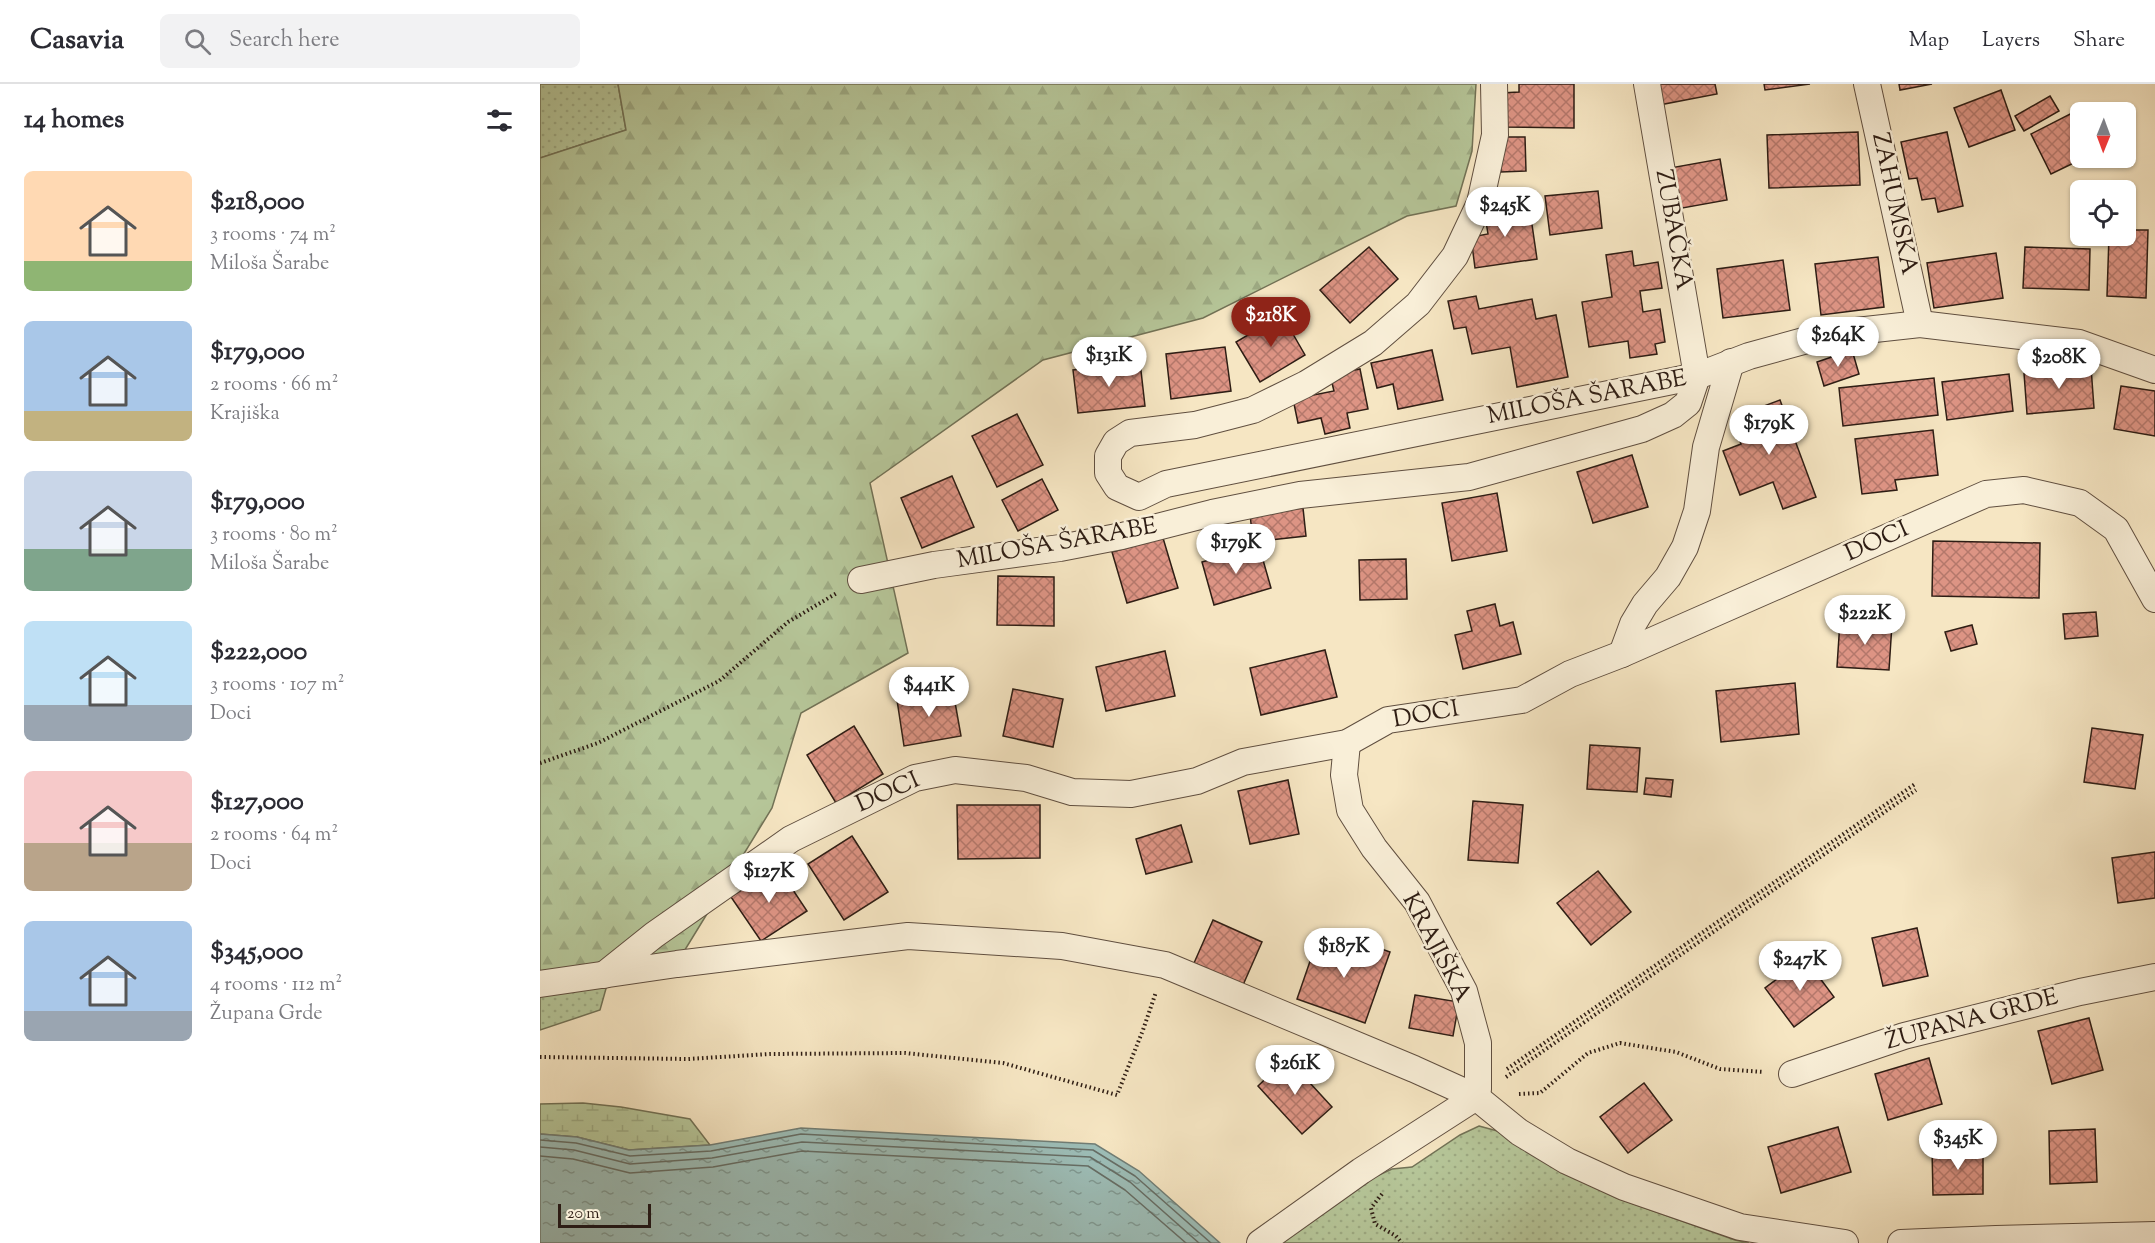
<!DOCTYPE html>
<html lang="en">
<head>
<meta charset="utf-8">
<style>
	:root { --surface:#fff; --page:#f2f2f3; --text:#2b2b33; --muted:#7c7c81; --line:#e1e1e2; --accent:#8f2418 }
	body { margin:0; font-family:"Sorts Mill Goudy",serif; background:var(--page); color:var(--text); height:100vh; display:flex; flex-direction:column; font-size:22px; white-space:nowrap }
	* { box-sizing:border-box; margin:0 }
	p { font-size:20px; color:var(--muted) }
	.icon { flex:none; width:33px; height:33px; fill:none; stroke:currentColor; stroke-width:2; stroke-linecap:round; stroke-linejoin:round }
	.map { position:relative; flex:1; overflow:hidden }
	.sheet { display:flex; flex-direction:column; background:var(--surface); width:540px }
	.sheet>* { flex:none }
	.needle { width:39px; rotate:181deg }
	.fabs { position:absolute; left:1530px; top:18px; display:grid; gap:12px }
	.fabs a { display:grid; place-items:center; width:66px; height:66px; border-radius:9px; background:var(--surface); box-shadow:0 2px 4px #0004; font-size:30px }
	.scale { position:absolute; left:18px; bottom:15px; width:93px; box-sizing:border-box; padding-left:6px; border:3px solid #2e1d14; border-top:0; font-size:16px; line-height:21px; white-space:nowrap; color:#2e1d14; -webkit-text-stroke:4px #f9efd8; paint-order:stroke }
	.price { position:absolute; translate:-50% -51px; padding:0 14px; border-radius:21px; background:#fff; color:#222; font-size:20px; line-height:39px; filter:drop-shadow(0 2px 3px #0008) }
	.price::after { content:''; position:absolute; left:50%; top:36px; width:18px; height:14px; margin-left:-9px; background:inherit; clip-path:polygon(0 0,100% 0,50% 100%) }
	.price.active { background:var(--accent); color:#fff }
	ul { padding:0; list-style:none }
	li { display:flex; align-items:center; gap:18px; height:150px; padding:0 24px }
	li span { display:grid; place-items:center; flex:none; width:168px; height:120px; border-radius:9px; color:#555 }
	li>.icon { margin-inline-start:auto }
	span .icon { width:72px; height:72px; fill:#fffc; stroke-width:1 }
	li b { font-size:26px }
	h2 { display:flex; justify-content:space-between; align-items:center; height:72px; padding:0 24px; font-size:26px }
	header { display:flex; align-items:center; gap:36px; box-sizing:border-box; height:84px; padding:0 30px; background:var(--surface); border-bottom:2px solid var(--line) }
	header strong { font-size:28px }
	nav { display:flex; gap:33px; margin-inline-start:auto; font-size:21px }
	.search { width:420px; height:54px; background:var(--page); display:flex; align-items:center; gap:15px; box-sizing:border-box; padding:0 21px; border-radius:9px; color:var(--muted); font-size:22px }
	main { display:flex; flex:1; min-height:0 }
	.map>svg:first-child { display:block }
	.grass { fill:url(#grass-dots); stroke:#727256; stroke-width:1.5 }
	.forest { fill:url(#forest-firs); stroke:#727256; stroke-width:1.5 }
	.wetland { fill:url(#wetland-marsh); stroke:#727256; stroke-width:1.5 }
	.water { fill:url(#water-ripples); stroke:#717e76; stroke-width:1.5 }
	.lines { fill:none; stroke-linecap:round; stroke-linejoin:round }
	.shore { stroke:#666e66; stroke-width:1.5 }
	.building { fill:url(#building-cross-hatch); stroke:#2e1d14; stroke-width:1.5 }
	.minor-casing { stroke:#604f40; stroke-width:28 }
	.path { stroke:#2e1d14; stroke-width:4; stroke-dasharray:1.5 3; stroke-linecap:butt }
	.minor { stroke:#f9efd8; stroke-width:26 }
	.labels { text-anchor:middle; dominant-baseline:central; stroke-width:5; stroke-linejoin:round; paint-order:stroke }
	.street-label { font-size:24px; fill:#2e1d14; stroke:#f9efd8 }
</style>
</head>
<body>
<header>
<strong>Casavia</strong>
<div class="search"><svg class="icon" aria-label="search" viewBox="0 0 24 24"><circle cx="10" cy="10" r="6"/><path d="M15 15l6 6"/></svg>Search here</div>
<nav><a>Map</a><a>Layers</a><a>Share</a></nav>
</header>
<main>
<section class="sheet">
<h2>14 homes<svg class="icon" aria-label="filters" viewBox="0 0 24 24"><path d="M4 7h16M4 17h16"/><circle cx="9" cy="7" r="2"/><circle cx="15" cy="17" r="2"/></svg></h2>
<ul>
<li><span style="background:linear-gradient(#ffd9b3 75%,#8fb573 0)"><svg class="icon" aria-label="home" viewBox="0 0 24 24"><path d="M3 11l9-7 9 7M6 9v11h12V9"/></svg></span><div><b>$218,000</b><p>3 rooms · 74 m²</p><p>Miloša Šarabe</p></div></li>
<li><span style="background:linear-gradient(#a9c7e8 75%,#c2b280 0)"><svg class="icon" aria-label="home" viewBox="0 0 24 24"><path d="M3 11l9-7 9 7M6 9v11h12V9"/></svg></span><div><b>$179,000</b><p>2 rooms · 66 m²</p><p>Krajiška</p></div></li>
<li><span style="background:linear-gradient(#c9d6e8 65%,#7fa58c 0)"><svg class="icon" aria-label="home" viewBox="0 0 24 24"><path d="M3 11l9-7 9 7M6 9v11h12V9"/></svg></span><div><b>$179,000</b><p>3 rooms · 80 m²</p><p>Miloša Šarabe</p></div></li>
<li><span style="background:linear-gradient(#bfe0f5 70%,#9aa5b1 0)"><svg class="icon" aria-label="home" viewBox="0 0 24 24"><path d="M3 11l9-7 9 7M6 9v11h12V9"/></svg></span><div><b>$222,000</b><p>3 rooms · 107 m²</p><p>Doci</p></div></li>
<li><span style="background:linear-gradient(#f6c9c9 60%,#b9a48a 0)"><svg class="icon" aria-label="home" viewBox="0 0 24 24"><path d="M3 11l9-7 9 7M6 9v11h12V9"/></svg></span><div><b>$127,000</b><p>2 rooms · 64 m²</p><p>Doci</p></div></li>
<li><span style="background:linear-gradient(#a9c7e8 75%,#9aa5b1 0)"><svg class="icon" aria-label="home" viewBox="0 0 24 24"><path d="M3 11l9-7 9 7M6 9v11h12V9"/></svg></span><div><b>$345,000</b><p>4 rooms · 112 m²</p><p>Župana Grde</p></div></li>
</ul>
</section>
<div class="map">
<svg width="1615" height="1159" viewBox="0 0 1615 1159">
	<defs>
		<pattern id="grass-dots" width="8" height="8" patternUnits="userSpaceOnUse" patternTransform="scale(1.5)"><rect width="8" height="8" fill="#b6c699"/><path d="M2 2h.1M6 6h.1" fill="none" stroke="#9daa83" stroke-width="1.8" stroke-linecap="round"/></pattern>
		<pattern id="forest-firs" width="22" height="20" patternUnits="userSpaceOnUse" patternTransform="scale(1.5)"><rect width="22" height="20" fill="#b6c699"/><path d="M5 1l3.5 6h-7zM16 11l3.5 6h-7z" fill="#9daa83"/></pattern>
		<pattern id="wetland-marsh" width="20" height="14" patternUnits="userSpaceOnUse" patternTransform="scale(1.5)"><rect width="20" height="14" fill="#b6c699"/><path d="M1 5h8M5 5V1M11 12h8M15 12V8" fill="none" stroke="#9daa83"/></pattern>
		<pattern id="water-ripples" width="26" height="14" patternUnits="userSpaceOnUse" patternTransform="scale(1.5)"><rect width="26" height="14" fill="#9dbeb8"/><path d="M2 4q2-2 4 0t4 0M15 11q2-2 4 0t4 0" fill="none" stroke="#809a94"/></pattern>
		<pattern id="building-cross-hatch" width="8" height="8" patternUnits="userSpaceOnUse" patternTransform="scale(1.5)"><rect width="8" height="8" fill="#dd9484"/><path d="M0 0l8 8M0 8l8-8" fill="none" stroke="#b4786b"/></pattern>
	</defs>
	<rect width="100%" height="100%" fill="#f6e6c3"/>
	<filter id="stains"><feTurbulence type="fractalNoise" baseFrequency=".00333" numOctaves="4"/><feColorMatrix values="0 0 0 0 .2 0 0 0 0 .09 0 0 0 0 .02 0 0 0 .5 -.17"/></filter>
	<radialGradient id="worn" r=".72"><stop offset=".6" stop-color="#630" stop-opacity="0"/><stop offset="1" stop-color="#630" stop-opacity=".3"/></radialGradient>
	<g class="grass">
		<path d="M0 0H78L86 46 0 74Z"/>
		<path d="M67 901 60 926 0 946V909Z"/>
		<path d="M939 1042 961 1048 1016 1085 1077 1114 1195 1156 1209 1159H741L828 1096 852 1085 872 1083 920 1051Z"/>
	</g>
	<path class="forest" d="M78 0H936L932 67 916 122 867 132 663 234 503 276 330 399 368 569 261 629 232 724 143 869 0 890V74L86 46Z"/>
	<path class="wetland" d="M43 1019 81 1023 150 1035 170 1061 89 1066 37 1053 0 1050V1020Z"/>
	<path class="water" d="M261 1044 555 1060 599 1087 680 1159H0V1050L37 1053 89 1066 170 1061Z"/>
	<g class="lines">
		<g class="shore">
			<path d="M0 1056 36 1059 90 1072 171 1067 261 1050 553 1066 595 1092 671 1159"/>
			<path d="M0 1063 34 1066 90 1080 172 1074 262 1058 550 1073 590 1098 659 1159"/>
			<path d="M0 1072 33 1075 90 1089 173 1083 262 1067 548 1082 585 1106 646 1159"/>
		</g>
	</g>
	<g class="building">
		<path d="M979 0H1034V44L961 43V9L979 8Z"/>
		<path d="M1115 0H1175L1177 10 1119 21Z"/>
		<path d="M1224 0H1270L1225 6Z"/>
		<path d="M1359 0H1392L1360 6Z"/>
		<path d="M1461 6 1475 46 1429 63 1414 24Z"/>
		<path d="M1510 12 1519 27 1484 47 1475 32Z"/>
		<path d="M1540 25V74H1544L1511 90 1491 50Z"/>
		<path d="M1318 48 1320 101 1229 104 1227 51Z"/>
		<path d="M1407 48 1423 122 1398 128 1395 114 1382 116 1377 94 1369 95 1361 58Z"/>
		<path d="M960 53H985L986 87 961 88Z"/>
		<path d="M1180 75 1187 116 1137 125 1130 84Z"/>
		<path d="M1058 107 1062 144 1010 151 1005 112Z"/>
		<path d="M989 120 997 175 935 184 931 153 948 150 944 126Z"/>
		<path d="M1586 146H1608L1606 214 1567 212 1569 152H1586Z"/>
		<path d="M829 163 858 195 810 239 780 206Z"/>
		<path d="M1485 163 1550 165 1549 206 1483 204Z"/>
		<path d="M1092 167 1094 182 1118 178 1122 204 1100 207 1103 228 1120 225 1125 258 1115 260 1117 270 1090 274 1088 257 1049 263 1042 218 1072 213 1066 171Z"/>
		<path d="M1456 169 1463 214 1394 224 1387 179Z"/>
		<path d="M1338 173 1344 223 1281 231 1275 180Z"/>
		<path d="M1243 176 1250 226 1183 234 1177 185Z"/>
		<path d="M936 212 939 225 992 215 996 235 1016 231 1028 293 977 303 970 263 932 270 926 243 914 245 908 217Z"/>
		<path d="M742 231 765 271 720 298 696 258Z"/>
		<path d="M685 263 691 307 631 315 626 270Z"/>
		<path d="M892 266 903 316 858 325 853 300 837 304 831 279Z"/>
		<path d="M1312 266 1319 290 1284 302 1277 278Z"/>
		<path d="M600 278 605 322 538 329 533 286Z"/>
		<path d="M1551 283 1554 324 1487 330 1484 289Z"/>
		<path d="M820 285 828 325 807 329 810 344 785 350 781 334 758 339 753 315 794 307 790 291Z"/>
		<path d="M1469 290 1473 327 1407 336 1402 298Z"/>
		<path d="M1394 294 1398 331 1303 342 1299 304Z"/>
		<path d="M1581 302 1615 307V352L1574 345Z"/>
		<path d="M1240 316 1276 413 1243 425 1233 398 1200 411 1183 367 1201 360 1192 334Z"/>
		<path d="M477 330 503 381 457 403 432 352Z"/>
		<path d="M1393 346 1398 391 1355 396 1357 406 1322 410 1315 355Z"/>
		<path d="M1092 371 1108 423 1053 439 1037 388Z"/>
		<path d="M412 392 434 443 382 464 361 414Z"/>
		<path d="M502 395 518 426 478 447 462 416Z"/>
		<path d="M957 409 967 467 912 477 902 419Z"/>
		<path d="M763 424 766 452 713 458 710 430Z"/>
		<path d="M623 454 638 504 587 519 572 468Z"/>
		<path d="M1393 457 1500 459 1499 514 1392 512Z"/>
		<path d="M719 462 731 504 674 521 662 478Z"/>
		<path d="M866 475 867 515 820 516 819 476Z"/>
		<path d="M458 492 514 493V542L457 541Z"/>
		<path d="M955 520 960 542 973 538 981 570 923 585 915 551 932 547 927 527Z"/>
		<path d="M1556 528 1558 552 1525 555 1523 530Z"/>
		<path d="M1300 537 1352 540 1349 586 1297 583Z"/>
		<path d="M1432 541 1437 560 1411 567 1405 548Z"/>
		<path d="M785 566 797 613 721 631 710 584Z"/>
		<path d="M625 567 635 612 566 627 556 583Z"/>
		<path d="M1255 599 1259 650 1181 658 1176 607Z"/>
		<path d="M473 605 523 615 513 663 463 652Z"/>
		<path d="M413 607 421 652 364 662 357 616Z"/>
		<path d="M314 642 343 690 296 719 267 671Z"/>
		<path d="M1552 644 1603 651 1595 705 1544 698Z"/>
		<path d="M1050 661 1100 664 1097 708 1047 705Z"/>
		<path d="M1106 694 1133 696 1131 713 1104 710Z"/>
		<path d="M748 696 759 750 710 760 698 707Z"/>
		<path d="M933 717 983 721 978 779 928 776Z"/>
		<path d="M417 721H500V774L418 775Z"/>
		<path d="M641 741 652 778 606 790 596 755Z"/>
		<path d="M312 752 348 808 304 836 268 780Z"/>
		<path d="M1615 768V814L1578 819 1572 774Z"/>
		<path d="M237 782 267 827 221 857 191 813Z"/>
		<path d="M1058 787 1091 828 1051 861 1017 819Z"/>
		<path d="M673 836 722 858 703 901 654 879Z"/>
		<path d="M1377 844 1388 892 1343 902 1332 854Z"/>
		<path d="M807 853 850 868 825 939 757 915 776 860 801 869Z"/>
		<path d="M1265 874 1294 913 1254 943 1225 904Z"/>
		<path d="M875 911 919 918 913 952 869 944Z"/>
		<path d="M1549 934 1563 986 1512 1000 1498 947Z"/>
		<path d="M747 974 792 1023 762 1050 718 1002Z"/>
		<path d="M1389 974 1402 1020 1348 1036 1335 990Z"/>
		<path d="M1104 999 1132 1036 1088 1069 1060 1033Z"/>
		<path d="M1298 1043 1311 1088 1241 1109 1228 1063Z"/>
		<path d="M1555 1045 1557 1098 1510 1100 1509 1047Z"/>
		<path d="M1443 1064V1110L1393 1111 1392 1065Z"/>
	</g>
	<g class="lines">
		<g class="minor-casing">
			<g id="minor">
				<path d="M954 0 955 51 940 119 915 172 878 220 833 259 766 300 713 326 655 341 590 349 576 358 568 372V389L577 403 599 413 626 400 1157 292 1209 272 1289 250 1380 240 1539 259 1615 286"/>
				<path d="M1327 0 1380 240"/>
				<path d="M321 496 394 481 520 464 582 452 672 429 760 411 929 393 1102 345 1133 331 1148 319 1157 292 1107 0"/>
				<path d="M1082 570 1093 540 1105 520 1128 493 1145 463 1157 427 1166 363 1191 278"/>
				<path d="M64 891 114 851 251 755 375 694 415 686 486 694 532 708 591 710 657 697 703 678 807 659 848 636 982 616 1030 590 1082 570 1446 410 1484 406 1540 419 1576 445 1615 515"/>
				<path d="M0 900 137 880 368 852 522 862 625 881 874 985 936 1013 979 1048 1027 1077 1084 1103 1200 1143 1305 1159"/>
				<path d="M1252 990 1364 952 1540 908 1615 893"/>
				<path d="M720 1159 821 1087 936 1013 938 1005V959L924 907 877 818 834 764 810 726 804 691 807 659"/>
				<path d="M1361 1159 1456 1155 1615 1151"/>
			</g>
		</g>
		<g class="path">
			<path d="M0 679 58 659 179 597 248 538 297 509"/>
			<path d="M0 973 148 975 230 970 365 969 463 979 577 1011 603 946 616 908"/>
			<path d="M967 985 1375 700"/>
			<path d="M966 993 1376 706"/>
			<path d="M979 1010 1000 1009 1048 969 1080 959 1136 968 1180 985 1224 988"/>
			<path d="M842 1110 831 1124 835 1140 856 1152 862 1159"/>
		</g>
		<use href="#minor" class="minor"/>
	</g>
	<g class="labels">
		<g class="street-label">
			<text transform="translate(1354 120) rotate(78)">ZAHUMSKA</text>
			<text transform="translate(1133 146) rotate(80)">ZUBAČKA</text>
			<text transform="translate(1047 314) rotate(-11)">MILOŠA ŠARABE</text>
			<text transform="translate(1337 458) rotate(-24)">DOCI</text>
			<text transform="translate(517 460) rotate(-10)">MILOŠA ŠARABE</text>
			<text transform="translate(886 631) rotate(-10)">DOCI</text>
			<text transform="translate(348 709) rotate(-24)">DOCI</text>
			<text transform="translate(896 864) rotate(62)">KRAJIŠKA</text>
			<text transform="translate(1432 936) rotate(-15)">ŽUPANA GRDE</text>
		</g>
	</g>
	<rect width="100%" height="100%" filter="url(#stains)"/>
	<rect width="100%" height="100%" fill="url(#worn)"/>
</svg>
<div class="fabs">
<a><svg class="needle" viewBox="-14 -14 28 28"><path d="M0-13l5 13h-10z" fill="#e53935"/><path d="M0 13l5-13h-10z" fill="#7c7c81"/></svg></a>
<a><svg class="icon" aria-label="locate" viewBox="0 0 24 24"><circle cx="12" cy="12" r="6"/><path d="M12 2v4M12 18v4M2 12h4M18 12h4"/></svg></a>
</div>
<div class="scale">20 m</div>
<b class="price" style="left:965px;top:154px">$245K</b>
<b class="price active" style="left:731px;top:264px">$218K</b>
<b class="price" style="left:1298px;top:284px">$264K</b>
<b class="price" style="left:569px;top:304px">$131K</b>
<b class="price" style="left:1519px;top:306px">$208K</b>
<b class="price" style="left:1229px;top:372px">$179K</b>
<b class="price" style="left:696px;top:491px">$179K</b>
<b class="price" style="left:1325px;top:562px">$222K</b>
<b class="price" style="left:389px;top:634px">$441K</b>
<b class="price" style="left:229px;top:820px">$127K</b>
<b class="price" style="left:804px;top:895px">$187K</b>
<b class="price" style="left:1260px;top:908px">$247K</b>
<b class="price" style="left:755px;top:1012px">$261K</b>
<b class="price" style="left:1418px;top:1087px">$345K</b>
</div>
</main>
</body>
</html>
